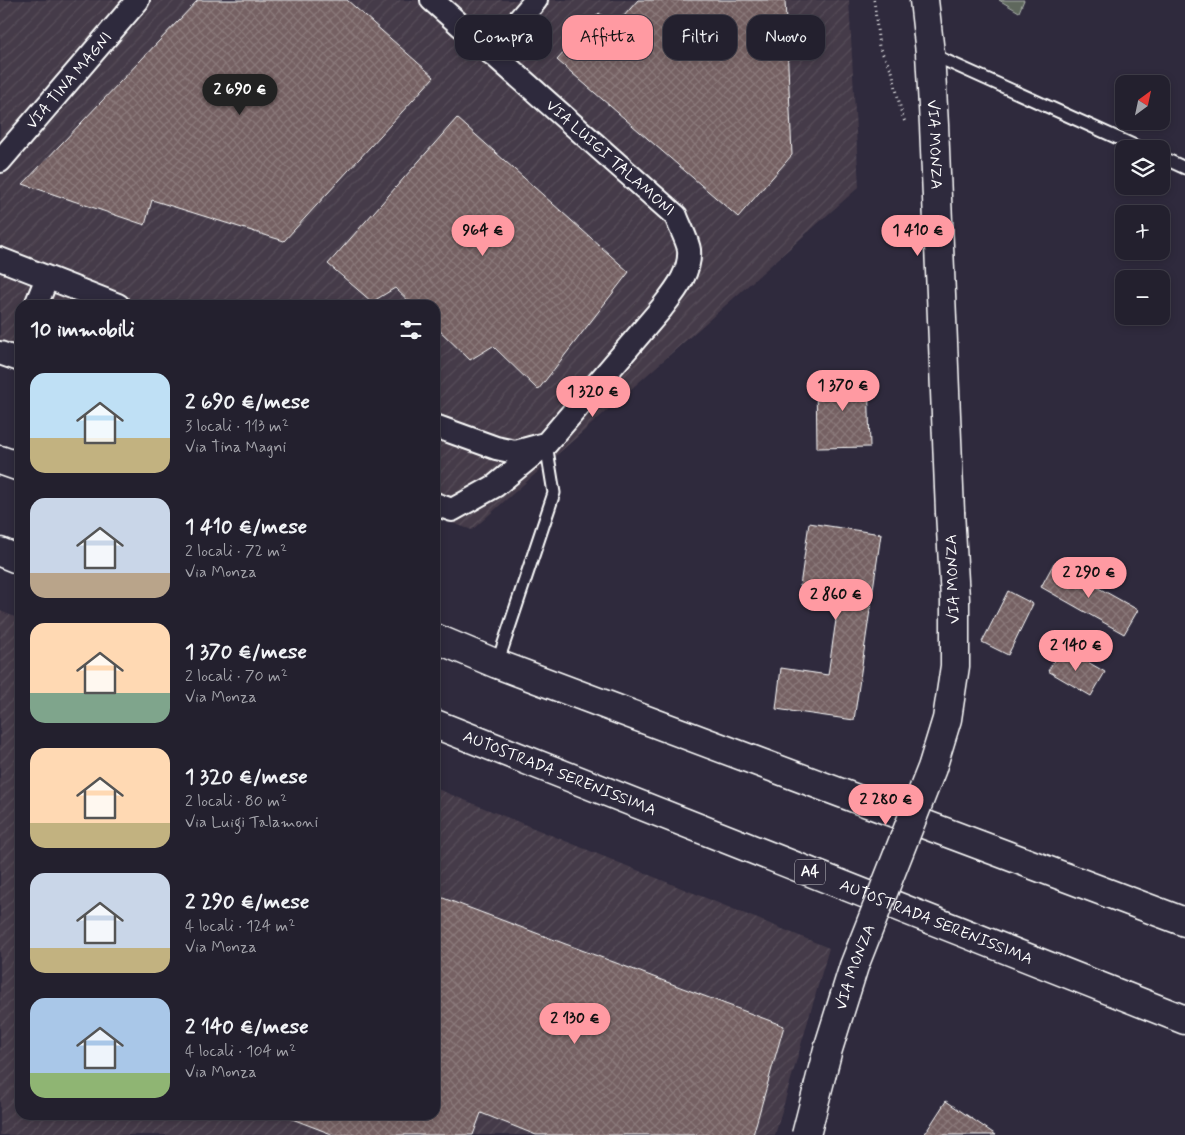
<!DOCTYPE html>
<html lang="it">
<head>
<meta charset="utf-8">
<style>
	:root { --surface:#23202e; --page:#2f2d3a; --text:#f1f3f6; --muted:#a3a3aa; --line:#403e4a; --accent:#ff9aa2 }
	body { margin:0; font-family:Mynerve,sans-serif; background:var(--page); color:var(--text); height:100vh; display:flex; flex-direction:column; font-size:19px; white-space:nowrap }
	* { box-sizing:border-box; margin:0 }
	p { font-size:16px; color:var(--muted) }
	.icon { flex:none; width:28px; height:28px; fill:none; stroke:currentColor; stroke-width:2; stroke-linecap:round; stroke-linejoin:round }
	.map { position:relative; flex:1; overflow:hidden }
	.drawer { position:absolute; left:15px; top:300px; width:425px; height:820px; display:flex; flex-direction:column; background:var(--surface); border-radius:15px; box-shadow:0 2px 8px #0003,0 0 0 1px var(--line) }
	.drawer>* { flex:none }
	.banner { position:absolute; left:455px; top:15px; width:475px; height:45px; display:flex; gap:10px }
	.needle { width:32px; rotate:33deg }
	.fabs { position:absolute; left:1115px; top:75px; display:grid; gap:10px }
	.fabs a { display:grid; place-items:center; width:55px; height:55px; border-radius:10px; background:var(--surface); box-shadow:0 2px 8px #0003,0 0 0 1px var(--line); font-size:25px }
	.price { position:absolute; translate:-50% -42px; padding:0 11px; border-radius:18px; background:var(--accent); color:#111; font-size:16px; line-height:32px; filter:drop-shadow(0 1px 2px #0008) }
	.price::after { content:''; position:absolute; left:50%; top:30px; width:15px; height:11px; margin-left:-8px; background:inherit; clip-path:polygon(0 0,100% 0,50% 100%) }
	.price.selected { background:#222; color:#fff }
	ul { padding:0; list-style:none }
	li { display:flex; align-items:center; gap:15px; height:125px; padding:0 15px }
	li span { display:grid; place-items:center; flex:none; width:140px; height:100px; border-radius:15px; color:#555 }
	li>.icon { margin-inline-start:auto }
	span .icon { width:60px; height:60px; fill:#fffc; stroke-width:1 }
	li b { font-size:21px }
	h2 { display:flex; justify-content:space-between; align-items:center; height:60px; padding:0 15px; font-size:21px }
	.pill { padding:0 18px; border-radius:15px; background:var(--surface); box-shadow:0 2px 8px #0003,0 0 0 1px var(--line); font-size:18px; line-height:45px }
	.pill.selected { background:var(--accent); color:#111 }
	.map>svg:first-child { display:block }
	.industrial { fill:url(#industrial-furrows) }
	.grass { fill:url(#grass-tufts); stroke:#aeb4ae }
	.building { fill:url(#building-cross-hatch); stroke:#fff }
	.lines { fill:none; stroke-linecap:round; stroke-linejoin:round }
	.service-casing { stroke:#fff; stroke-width:15 }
	.minor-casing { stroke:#fff; stroke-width:26 }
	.tertiary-casing { stroke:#fff; stroke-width:31 }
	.motorway-casing { stroke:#fff; stroke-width:31 }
	.path { stroke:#fff; stroke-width:3; stroke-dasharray:1 4; stroke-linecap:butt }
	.service { stroke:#2f2a3d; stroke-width:11 }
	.minor { stroke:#2f2a3d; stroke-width:22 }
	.tertiary { stroke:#2f2a3d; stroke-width:28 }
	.motorway { stroke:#2f2a3d; stroke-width:28 }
	.tertiary-bridge-casing { stroke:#fff; stroke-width:31; stroke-linecap:butt }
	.tertiary-bridge { stroke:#2f2a3d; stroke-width:28 }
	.labels { text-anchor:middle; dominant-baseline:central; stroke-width:4.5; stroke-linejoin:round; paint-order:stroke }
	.shield { fill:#2f2a3d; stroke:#c1bfc5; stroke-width:1 }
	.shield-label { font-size:15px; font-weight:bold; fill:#fff }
	.street-label { font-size:16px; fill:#fff; stroke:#2f2a3d }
</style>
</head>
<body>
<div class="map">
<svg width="1185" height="1135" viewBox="0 0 1185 1135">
	<defs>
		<pattern id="industrial-furrows" width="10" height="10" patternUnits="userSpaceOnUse" patternTransform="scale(1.25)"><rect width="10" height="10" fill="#443a48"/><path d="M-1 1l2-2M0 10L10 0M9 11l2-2" fill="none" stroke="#574e5a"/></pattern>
		<pattern id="grass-tufts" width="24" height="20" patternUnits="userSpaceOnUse" patternTransform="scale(1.25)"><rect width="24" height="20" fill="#5e685d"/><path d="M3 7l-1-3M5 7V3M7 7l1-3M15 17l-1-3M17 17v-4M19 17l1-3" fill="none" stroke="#767f75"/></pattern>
		<pattern id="building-cross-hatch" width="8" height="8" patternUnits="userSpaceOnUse" patternTransform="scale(1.25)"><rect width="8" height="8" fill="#756162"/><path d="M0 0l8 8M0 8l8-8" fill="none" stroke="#8a797a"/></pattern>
	</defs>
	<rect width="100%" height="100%" fill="#2f2a3d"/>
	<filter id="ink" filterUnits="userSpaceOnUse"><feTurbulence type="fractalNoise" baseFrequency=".02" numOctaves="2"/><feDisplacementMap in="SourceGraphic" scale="10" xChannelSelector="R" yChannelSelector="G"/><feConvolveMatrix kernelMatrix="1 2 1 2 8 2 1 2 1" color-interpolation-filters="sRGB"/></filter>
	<g filter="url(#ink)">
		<g class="industrial">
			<path d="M0 0H849L859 187 472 530 435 517V305H20V369L0 362Z"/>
			<path d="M0 611 20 619V1115H435V788L829 948 775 1135H0Z"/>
		</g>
		<path class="grass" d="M999 0H1024L1019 12Z"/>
		<g class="building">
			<path d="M198 0H347L434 77 284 241 152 200 145 225 23 184Z"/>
			<path d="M638 0H785L792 155 738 217 557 60 599 13 615 26Z"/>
			<path d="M457 118 629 272 538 390 493 346 470 360 435 326V305H413L395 288 372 302 328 264Z"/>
			<path d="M868 376 870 447 817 448 816 377Z"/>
			<path d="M809 523 881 534 854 720 776 709 781 668 828 675 840 592 800 586Z"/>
			<path d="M1054 563 1138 610 1124 634 1041 587Z"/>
			<path d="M1008 591 1033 604 1008 655 982 642Z"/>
			<path d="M1062 647 1105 672 1091 696 1048 671Z"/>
			<path d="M435 895 784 1026 753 1135H536L481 1113 473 1135H334L287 1117V1115H435Z"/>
			<path d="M946 1101 996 1135H924Z"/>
		</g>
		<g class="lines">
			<g class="service-casing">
				<g id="service">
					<path d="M931 54 1142 149"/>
					<path d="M1161 157 1185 168"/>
					<path d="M497 664 554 493 546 444"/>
				</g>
			</g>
			<g class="minor-casing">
				<g id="minor">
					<path id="s1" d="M432 0 676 216C679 225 688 241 689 250 691 273 674 292 661 309L546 444 495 486 452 510 435 504"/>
					<path d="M491 53 536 0"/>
					<path id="s2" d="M0 161 138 0"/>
					<path d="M0 259 118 305"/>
					<path d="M36 305 47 278"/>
					<path d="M0 353 20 360"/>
					<path d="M435 426 496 448 515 452 541 445"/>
				</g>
			</g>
			<g class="tertiary-casing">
				<g id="tertiary">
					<path id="s3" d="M924 0 930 53 934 125 950 512"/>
				</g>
			</g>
			<g class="motorway-casing">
				<g id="motorway">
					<path d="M0 460 20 467"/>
					<path d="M0 552 20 560"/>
					<path d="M435 638 497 664 1185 922"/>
					<path id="s4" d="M435 724 1185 1020"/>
				</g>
			</g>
			<path class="path" d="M874 0 879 47 892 71 902 115 905 122"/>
			<use href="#service" class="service"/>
			<use href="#minor" class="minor"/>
			<use href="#tertiary" class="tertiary"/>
			<use href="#motorway" class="motorway"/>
			<g class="tertiary-bridge-casing">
				<g id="tertiary-bridge">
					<path id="s5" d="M806 1135 828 1049 854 966 932 768 947 719 955 666V599L950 512"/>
				</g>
			</g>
			<use href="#tertiary-bridge" class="tertiary-bridge"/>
		</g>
	</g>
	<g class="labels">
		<rect class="shield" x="795" y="859.5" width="30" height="25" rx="4"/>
		<g class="shield-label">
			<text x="810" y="872">A4</text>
		</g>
		<g class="street-label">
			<text stroke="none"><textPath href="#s2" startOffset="106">VIA TINA MAGNI</textPath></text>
			<text stroke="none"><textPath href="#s3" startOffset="145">VIA MONZA</textPath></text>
			<text stroke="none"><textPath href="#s1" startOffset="238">VIA LUIGI TALAMONI</textPath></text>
			<text transform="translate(953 579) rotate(-92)">VIA MONZA</text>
			<text stroke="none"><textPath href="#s4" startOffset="134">AUTOSTRADA SERENISSIMA</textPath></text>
			<text stroke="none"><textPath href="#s4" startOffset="539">AUTOSTRADA SERENISSIMA</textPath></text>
			<text stroke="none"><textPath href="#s5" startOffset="175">VIA MONZA</textPath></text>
		</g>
	</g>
</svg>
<div class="fabs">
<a><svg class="needle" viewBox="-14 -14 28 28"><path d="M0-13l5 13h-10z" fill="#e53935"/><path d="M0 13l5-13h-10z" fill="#a3a3aa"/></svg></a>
<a><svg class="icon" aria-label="layers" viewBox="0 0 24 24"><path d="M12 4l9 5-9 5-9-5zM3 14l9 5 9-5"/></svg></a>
<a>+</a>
<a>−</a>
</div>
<b class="price selected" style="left:240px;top:116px">2 690 €</b>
<b class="price" style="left:483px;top:257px">964 €</b>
<b class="price" style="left:918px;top:257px">1 410 €</b>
<b class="price" style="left:843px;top:412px">1 370 €</b>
<b class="price" style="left:593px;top:418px">1 320 €</b>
<b class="price" style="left:1089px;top:599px">2 290 €</b>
<b class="price" style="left:836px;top:621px">2 860 €</b>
<b class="price" style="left:1076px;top:672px">2 140 €</b>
<b class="price" style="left:886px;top:826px">2 280 €</b>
<b class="price" style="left:575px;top:1045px">2 130 €</b>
<div class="banner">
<a class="pill">Compra</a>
<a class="pill selected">Affitta</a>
<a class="pill">Filtri</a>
<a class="pill">Nuovo</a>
</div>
<section class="drawer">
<h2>10 immobili<svg class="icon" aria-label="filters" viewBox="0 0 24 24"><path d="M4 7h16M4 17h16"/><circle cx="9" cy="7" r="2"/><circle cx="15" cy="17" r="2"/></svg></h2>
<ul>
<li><span style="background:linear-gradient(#bfe0f5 65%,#c2b280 0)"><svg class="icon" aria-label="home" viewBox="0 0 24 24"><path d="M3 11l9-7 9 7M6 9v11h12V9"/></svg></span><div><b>2 690 €/mese</b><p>3 locali · 113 m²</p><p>Via Tina Magni</p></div></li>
<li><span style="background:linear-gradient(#c9d6e8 75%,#b9a48a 0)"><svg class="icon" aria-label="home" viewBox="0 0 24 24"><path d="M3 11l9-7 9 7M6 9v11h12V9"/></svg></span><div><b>1 410 €/mese</b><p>2 locali · 72 m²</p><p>Via Monza</p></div></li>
<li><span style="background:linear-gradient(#ffd9b3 70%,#7fa58c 0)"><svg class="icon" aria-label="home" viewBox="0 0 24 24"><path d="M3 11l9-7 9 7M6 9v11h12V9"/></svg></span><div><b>1 370 €/mese</b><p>2 locali · 70 m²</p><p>Via Monza</p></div></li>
<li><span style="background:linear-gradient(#ffd9b3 75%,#c2b280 0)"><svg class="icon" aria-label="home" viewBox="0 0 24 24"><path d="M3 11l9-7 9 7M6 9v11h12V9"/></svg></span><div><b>1 320 €/mese</b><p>2 locali · 80 m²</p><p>Via Luigi Talamoni</p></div></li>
<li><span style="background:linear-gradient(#c9d6e8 75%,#c2b280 0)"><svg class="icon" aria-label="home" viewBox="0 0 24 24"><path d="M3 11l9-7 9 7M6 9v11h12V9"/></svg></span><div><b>2 290 €/mese</b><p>4 locali · 124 m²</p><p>Via Monza</p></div></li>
<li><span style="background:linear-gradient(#a9c7e8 75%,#8fb573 0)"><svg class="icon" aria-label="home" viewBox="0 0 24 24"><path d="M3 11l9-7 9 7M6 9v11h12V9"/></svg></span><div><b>2 140 €/mese</b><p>4 locali · 104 m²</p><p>Via Monza</p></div></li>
</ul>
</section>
</div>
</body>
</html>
